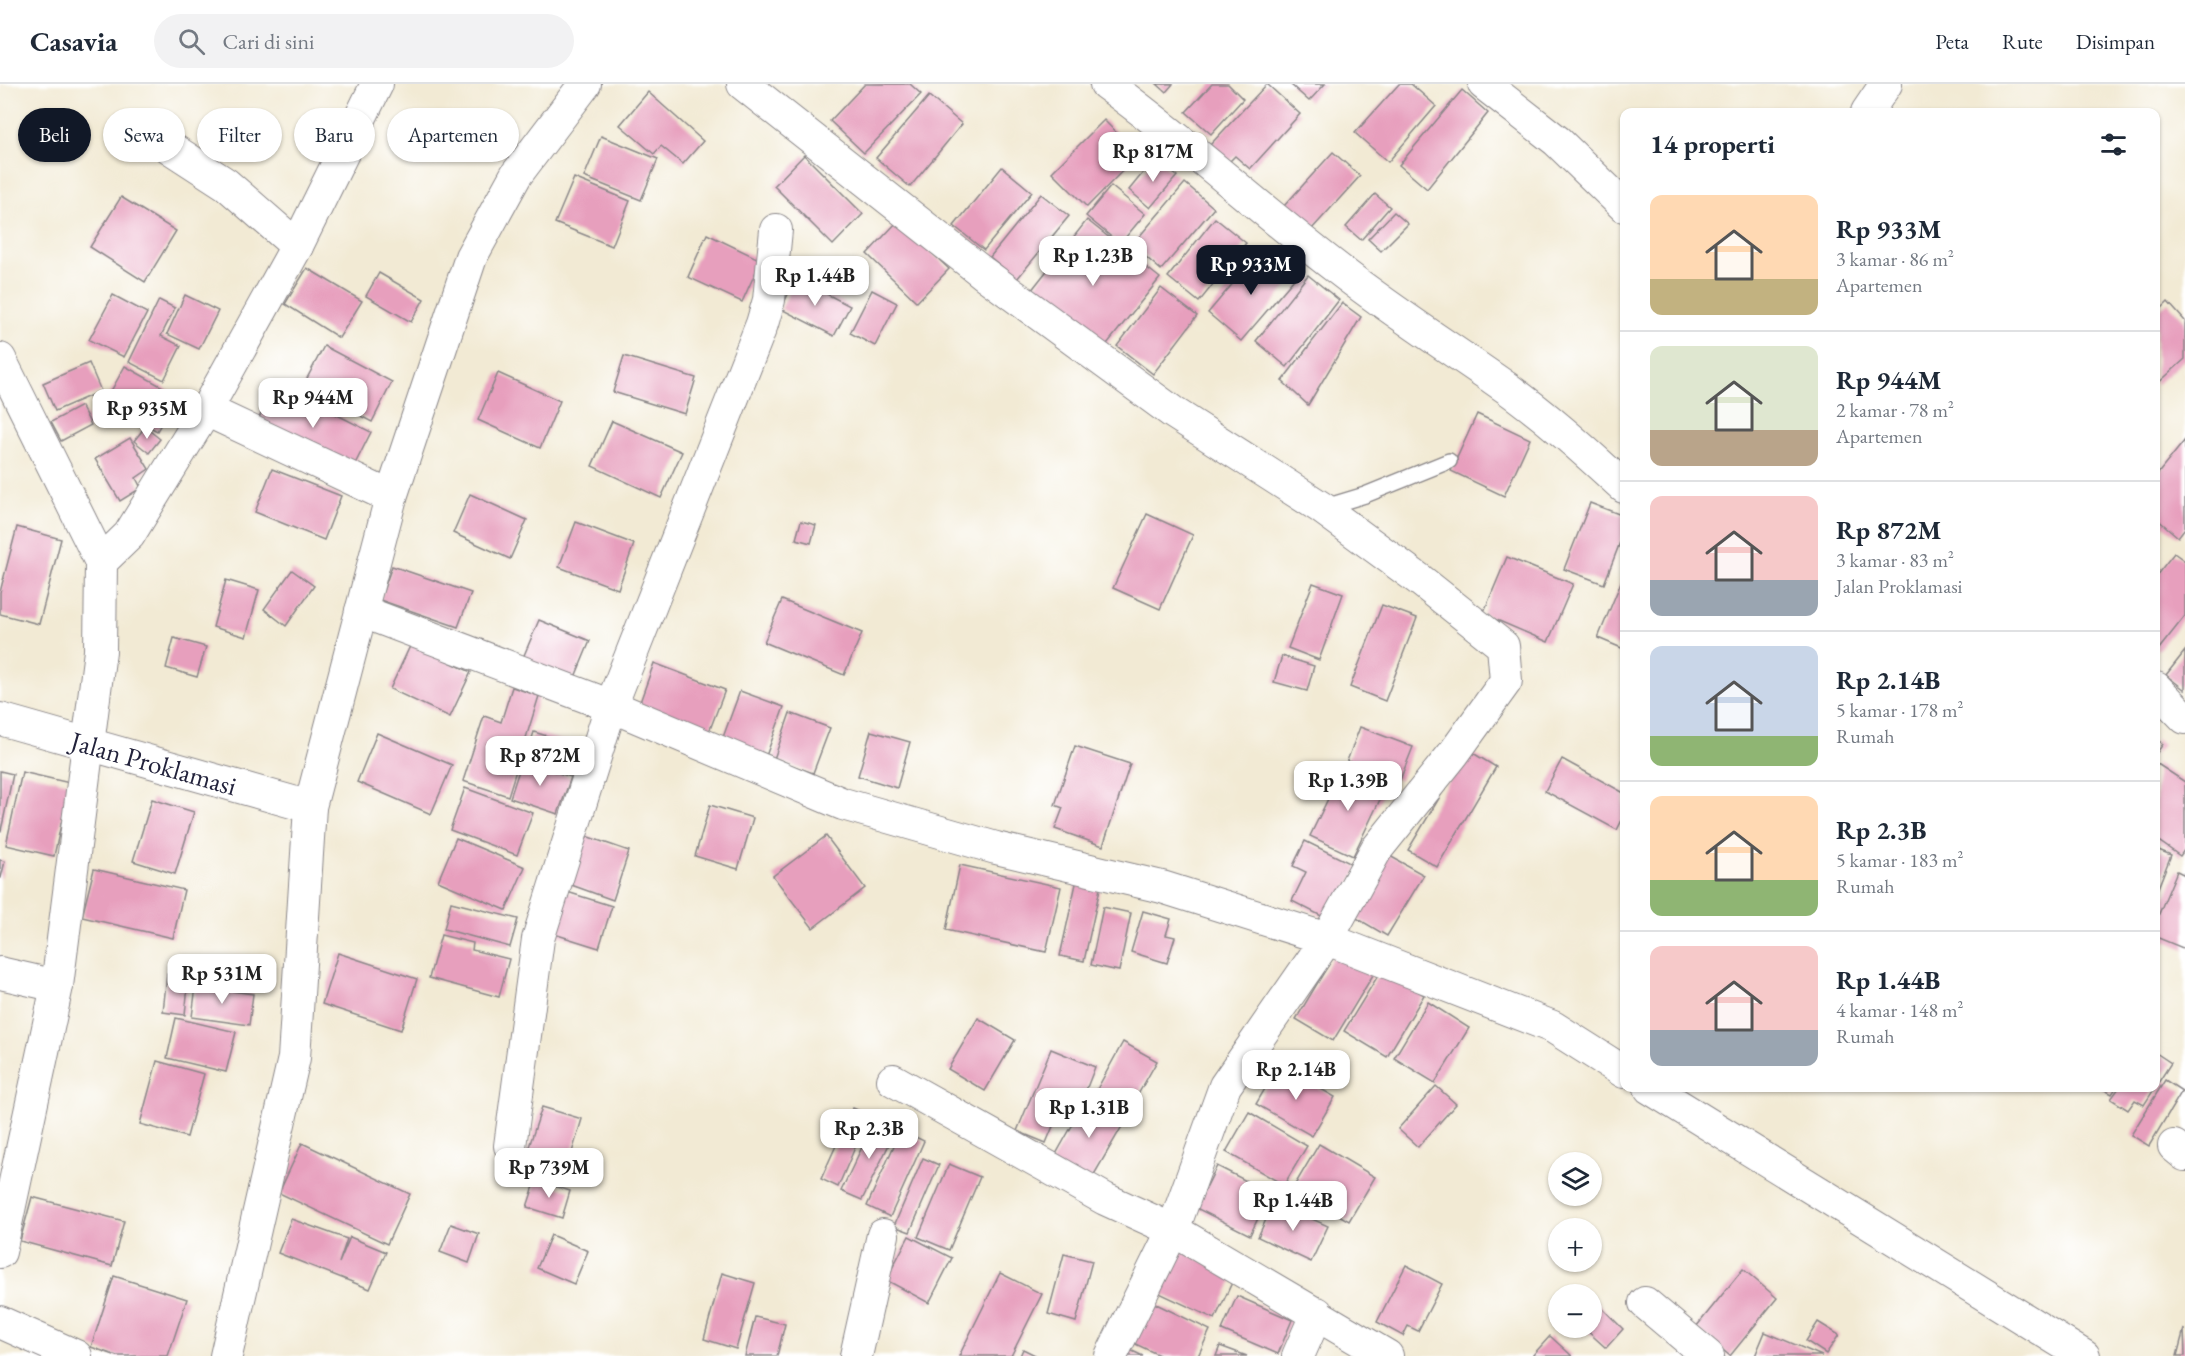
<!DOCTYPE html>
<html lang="id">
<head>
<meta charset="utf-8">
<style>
	:root { --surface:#fff; --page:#f2f2f3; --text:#1f2937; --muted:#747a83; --line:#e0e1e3; --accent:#111827 }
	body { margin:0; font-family:"EB Garamond",serif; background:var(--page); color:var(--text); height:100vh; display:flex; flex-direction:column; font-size:22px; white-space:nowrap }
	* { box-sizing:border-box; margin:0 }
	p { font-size:20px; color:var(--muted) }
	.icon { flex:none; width:33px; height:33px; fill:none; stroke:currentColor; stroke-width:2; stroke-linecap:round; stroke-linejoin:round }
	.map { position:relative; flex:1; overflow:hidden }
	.sheet { position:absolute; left:1620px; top:24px; width:540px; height:984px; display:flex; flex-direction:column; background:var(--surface); border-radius:12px; box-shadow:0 2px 4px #0004 }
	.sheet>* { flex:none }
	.banner { position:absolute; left:18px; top:24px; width:570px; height:54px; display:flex; gap:12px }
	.fabs { position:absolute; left:1548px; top:1068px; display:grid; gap:12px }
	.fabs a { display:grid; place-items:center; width:54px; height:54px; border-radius:50%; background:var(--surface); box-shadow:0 2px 4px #0004; font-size:30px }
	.price { position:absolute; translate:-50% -51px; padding:0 14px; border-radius:12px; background:#fff; color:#222; font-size:20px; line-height:39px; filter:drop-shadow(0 2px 3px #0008) }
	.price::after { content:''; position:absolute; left:50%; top:36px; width:18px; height:14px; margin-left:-9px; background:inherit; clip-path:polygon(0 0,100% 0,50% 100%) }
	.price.active { background:var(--accent); color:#fff }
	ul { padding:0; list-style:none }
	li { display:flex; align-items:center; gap:18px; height:150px; padding:0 30px }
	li+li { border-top:2px solid var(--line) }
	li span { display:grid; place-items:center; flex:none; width:168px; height:120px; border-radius:12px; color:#555 }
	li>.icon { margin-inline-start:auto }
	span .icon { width:72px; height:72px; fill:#fffc; stroke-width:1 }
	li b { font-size:26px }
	h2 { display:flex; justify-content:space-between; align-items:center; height:72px; padding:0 30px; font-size:26px }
	.pill { padding:0 21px; border-radius:27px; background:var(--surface); box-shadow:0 2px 4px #0004; font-size:21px; line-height:54px }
	.pill.active { background:var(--accent); color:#fff }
	header { display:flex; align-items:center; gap:36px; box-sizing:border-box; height:84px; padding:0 30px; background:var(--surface); border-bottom:2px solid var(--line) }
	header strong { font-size:28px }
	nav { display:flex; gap:33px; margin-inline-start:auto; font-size:21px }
	.search { width:420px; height:54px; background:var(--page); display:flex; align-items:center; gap:15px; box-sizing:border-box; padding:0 21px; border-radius:33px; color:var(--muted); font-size:22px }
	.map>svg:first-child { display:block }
	.building { fill:#e79fbd }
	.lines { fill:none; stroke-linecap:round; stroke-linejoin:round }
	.lane-casing { stroke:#8a8688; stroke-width:18 }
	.street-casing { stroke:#8a8688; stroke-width:34 }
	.lane { stroke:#fff; stroke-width:15 }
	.street { stroke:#fff; stroke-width:32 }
	.labels { text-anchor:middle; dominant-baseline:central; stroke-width:5; stroke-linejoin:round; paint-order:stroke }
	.street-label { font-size:27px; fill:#22223b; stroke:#fff }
</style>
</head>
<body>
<header>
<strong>Casavia</strong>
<div class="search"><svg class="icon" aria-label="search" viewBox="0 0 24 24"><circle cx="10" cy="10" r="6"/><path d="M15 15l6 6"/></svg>Cari di sini</div>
<nav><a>Peta</a><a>Rute</a><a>Disimpan</a></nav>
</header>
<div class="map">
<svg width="2185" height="1272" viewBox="0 0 2185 1272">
	<rect width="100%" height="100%" fill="#fff"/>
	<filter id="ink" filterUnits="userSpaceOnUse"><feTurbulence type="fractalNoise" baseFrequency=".0167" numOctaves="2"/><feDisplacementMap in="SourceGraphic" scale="12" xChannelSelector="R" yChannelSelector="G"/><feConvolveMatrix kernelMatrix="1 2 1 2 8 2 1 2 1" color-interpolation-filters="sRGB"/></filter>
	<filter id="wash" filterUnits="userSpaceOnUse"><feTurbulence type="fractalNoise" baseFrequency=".008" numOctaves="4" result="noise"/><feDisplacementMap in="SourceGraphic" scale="24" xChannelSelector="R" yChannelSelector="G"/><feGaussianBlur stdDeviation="1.35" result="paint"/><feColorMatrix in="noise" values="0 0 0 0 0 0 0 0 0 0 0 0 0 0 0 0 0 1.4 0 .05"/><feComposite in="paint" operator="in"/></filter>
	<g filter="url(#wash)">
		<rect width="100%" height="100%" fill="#f2ead4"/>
		<g id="blocks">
			<g class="building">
				<path d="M865 0H910L921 10 864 69 830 37Z"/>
				<path d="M1157 0H1173L1166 8Z"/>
				<path d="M1212 0H1228L1243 15 1211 50 1186 28Z"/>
				<path d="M1267 0 1300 30 1250 85 1235 72 1228 79 1210 61Z"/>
				<path d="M1290 0H1325L1309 17Z"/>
				<path d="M1399 0H1411L1436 22 1388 78 1355 49Z"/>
				<path d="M1462 6 1488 29 1427 105 1399 81Z"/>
				<path d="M648 8 703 57 683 80 661 62 654 70 620 41Z"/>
				<path d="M929 12 962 40 910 103 876 74Z"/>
				<path d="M1104 36 1138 71 1087 123 1052 88Z"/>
				<path d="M601 52 658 75 641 116 584 93Z"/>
				<path d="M1333 68 1360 92 1311 146 1284 122Z"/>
				<path d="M804 71 863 130 833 161 774 102Z"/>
				<path d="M1155 74 1177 92 1150 124 1129 106Z"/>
				<path d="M1002 83 1032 108 984 166 954 142Z"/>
				<path d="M574 94 630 117 612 162 555 139Z"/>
				<path d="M1185 99 1214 124 1161 186 1132 161Z"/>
				<path d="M1111 102 1145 130 1120 160 1086 132Z"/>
				<path d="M1041 110 1069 132 1017 195 990 173Z"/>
				<path d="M1375 110 1390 123 1361 156 1346 143Z"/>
				<path d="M121 113 176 147 145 198 90 163Z"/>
				<path d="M1394 128 1408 140 1381 167 1368 155Z"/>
				<path d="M1215 134 1246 159 1199 218 1168 193Z"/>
				<path d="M1087 136 1160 194 1099 270 1027 212Z"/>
				<path d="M898 137 949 185 917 218 867 170Z"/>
				<path d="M707 150 761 176 742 218 688 193Z"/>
				<path d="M1261 166 1294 195 1241 257 1208 229Z"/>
				<path d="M307 184 362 217 339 254 285 220Z"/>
				<path d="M379 189 424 215 411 238 366 212Z"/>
				<path d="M1308 191 1339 216 1287 283 1256 257Z"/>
				<path d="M796 194 850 222 834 252 781 225Z"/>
				<path d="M1161 204 1197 232 1153 290 1117 262Z"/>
				<path d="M872 206 897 219 875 262 850 249Z"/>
				<path d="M113 211 147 229 124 273 89 256Z"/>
				<path d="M185 211 218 227 199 265 167 250Z"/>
				<path d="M159 216 175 224 161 252 181 262 164 296 129 278Z"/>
				<path d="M2168 218 2185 237V275L2156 301V230Z"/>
				<path d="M1342 219 1361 233 1308 321 1282 297Z"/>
				<path d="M324 262 392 298 372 338 303 302Z"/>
				<path d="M624 272 696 294 685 330 613 308Z"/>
				<path d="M89 279 101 307 55 327 43 299Z"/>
				<path d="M125 282 177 311 157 347 105 318Z"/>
				<path d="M498 289 560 317 540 364 478 336Z"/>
				<path d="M276 300 371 348 350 390 255 342Z"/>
				<path d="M81 322 91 341 61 357 51 338Z"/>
				<path d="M1477 330 1530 355 1504 412 1451 387Z"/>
				<path d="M612 337 682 368 661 414 592 382Z"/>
				<path d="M145 343 160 355 149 369 134 357Z"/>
				<path d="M130 354 149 385 136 394 141 404 120 417 95 375Z"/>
				<path d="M2185 356V444L2178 453 2156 434V392Z"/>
				<path d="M272 385 341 412 324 456 255 428Z"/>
				<path d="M470 410 527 436 510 475 453 449Z"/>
				<path d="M1590 419 1624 432V448L1604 500 1564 485Z"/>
				<path d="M1147 430 1193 451 1160 525 1113 504Z"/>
				<path d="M801 437 816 441 811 459 796 455Z"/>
				<path d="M576 438 634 460 618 505 559 483Z"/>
				<path d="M17 443 61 455 39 540 0 530V508Z"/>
				<path d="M2174 469 2185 477V532L2158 566 2156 564V492Z"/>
				<path d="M1507 473 1573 500 1548 558 1483 530Z"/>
				<path d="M392 482 471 509 458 543 380 516Z"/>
				<path d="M292 486 314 502 286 542 264 525Z"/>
				<path d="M1624 491V565L1598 554Z"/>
				<path d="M226 496 259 506 246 553 213 543Z"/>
				<path d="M1313 499 1343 510 1319 576 1288 564Z"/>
				<path d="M782 516 862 549 844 591 764 558Z"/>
				<path d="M1382 521 1417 534 1385 617 1350 603Z"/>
				<path d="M539 536 590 557 573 598 522 576Z"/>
				<path d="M174 554 206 563 197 593 166 584Z"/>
				<path d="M411 560 471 588 450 633 390 605Z"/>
				<path d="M2185 567V606L2166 591Z"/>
				<path d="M1282 572 1314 582 1307 607 1274 598Z"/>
				<path d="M654 579 725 606 709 648 639 621Z"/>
				<path d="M512 603 539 612 508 712 463 697 484 632 501 638Z"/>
				<path d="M740 607 784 623 766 672 722 656Z"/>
				<path d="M790 629 830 644 813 689 774 675Z"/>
				<path d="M1360 643 1413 663 1400 696 1347 677Z"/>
				<path d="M871 647 910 658 897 704 858 692Z"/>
				<path d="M534 648 579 662 571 687 526 673Z"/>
				<path d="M377 649 452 681 431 730 357 698Z"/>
				<path d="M2156 655 2163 660 2156 670Z"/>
				<path d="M1075 662 1130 680 1103 762 1055 745 1063 724 1055 721Z"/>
				<path d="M1468 666 1496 683 1437 783 1408 766Z"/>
				<path d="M1562 675 1624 709V732L1617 746 1545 707Z"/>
				<path d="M522 677 571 693 558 730 510 714Z"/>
				<path d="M2156 679 2185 698V765L2180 772 2156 755Z"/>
				<path d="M1343 684 1385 705 1353 772 1310 752Z"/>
				<path d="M0 687 13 690 1 747H0Z"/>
				<path d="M22 688 70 699 54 772 6 761Z"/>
				<path d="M465 704 533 729 517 771 450 746Z"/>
				<path d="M152 715 194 728 175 790 133 777Z"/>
				<path d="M710 721 753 734 738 785 695 772Z"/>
				<path d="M580 750 629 767 613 816 563 798Z"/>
				<path d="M826 752 865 804 813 844 773 792Z"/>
				<path d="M456 754 525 783 506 826 438 797Z"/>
				<path d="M1305 757 1358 783 1331 837 1292 817 1306 788 1293 782Z"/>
				<path d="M2156 765 2171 771 2156 809Z"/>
				<path d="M1388 771 1424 791 1387 852 1353 832Z"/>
				<path d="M0 776 5 777 1 794H0Z"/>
				<path d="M960 781 1061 803 1046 868 946 846Z"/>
				<path d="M94 785 184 806 173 854 82 833Z"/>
				<path d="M2177 787 2185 791V865L2156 853V837Z"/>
				<path d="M1077 795 1101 800 1084 877 1060 872Z"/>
				<path d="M564 807 612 822 599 864 551 849Z"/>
				<path d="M451 818 518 835 510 863 444 845Z"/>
				<path d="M1103 823 1131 829 1119 887 1091 881Z"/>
				<path d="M1143 827 1171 835 1166 851 1175 853 1167 879 1131 868Z"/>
				<path d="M441 851 473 859 472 866 509 875 499 913 429 894Z"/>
				<path d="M1336 868 1373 891 1333 957 1296 935Z"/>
				<path d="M338 869 417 895 401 946 322 920Z"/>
				<path d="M1382 885 1424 911 1387 973 1344 947Z"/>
				<path d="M167 890 189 892 185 931 163 928Z"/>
				<path d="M196 902 253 910 249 941 192 933Z"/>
				<path d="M1428 918 1469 944 1435 999 1394 974Z"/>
				<path d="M176 934 236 948 226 988 167 974Z"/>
				<path d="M978 934 1015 956 985 1007 948 985Z"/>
				<path d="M1123 958 1157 977 1128 1028 1095 1009Z"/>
				<path d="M1051 965 1095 983 1077 1029 1061 1023 1046 1059 1017 1047Z"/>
				<path d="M2156 969 2171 979 2144 1021 2135 1016 2128 1026 2111 1015 2119 1004H2156Z"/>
				<path d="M157 977 204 990 187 1053 140 1040Z"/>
				<path d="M1279 981 1335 1013 1312 1052 1256 1020Z"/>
				<path d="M2165 996 2182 1007 2149 1062 2131 1051Z"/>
				<path d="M1436 1002 1456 1020 1418 1063 1398 1045Z"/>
				<path d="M2101 1004H2116L2112 1010Z"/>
				<path d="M1090 1010 1128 1032 1088 1101 1051 1079Z"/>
				<path d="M542 1023 582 1035 564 1095 523 1081Z"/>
				<path d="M853 1024 869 1031 838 1103 821 1095Z"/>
				<path d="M1249 1028 1307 1062 1284 1101 1226 1068Z"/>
				<path d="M875 1036 896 1046 862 1116 841 1107Z"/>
				<path d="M901 1046 924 1057 890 1133 867 1122Z"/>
				<path d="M302 1059 410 1110 387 1160 279 1109Z"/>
				<path d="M1319 1060 1375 1093 1349 1137 1293 1104Z"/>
				<path d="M923 1074 939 1081 910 1148 894 1142Z"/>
				<path d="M949 1080 980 1093 949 1166 918 1153Z"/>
				<path d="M1217 1082 1270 1109 1250 1151 1196 1124Z"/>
				<path d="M536 1096 570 1107 562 1134 527 1123Z"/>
				<path d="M32 1113 124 1137 112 1182 20 1157Z"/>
				<path d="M1274 1118 1328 1142 1311 1178 1258 1153Z"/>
				<path d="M291 1135 347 1155 339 1179 350 1153 386 1168 370 1205 278 1169Z"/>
				<path d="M451 1140 479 1150 469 1179 440 1168Z"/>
				<path d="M551 1151 588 1167 574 1200 537 1184Z"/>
				<path d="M909 1152 952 1174 929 1219 886 1196Z"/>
				<path d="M1175 1164 1235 1192 1215 1235 1155 1207Z"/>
				<path d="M1064 1170 1092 1177 1076 1238 1048 1230Z"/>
				<path d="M1406 1181 1442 1200 1418 1247 1408 1242 1403 1252 1377 1238Z"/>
				<path d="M1743 1185 1777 1214 1730 1272 1696 1243Z"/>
				<path d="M722 1189 755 1199 736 1265 704 1255Z"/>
				<path d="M1000 1189 1042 1210 1011 1272H959Z"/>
				<path d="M114 1192 187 1215 168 1272H117L91 1263Z"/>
				<path d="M1237 1212 1292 1236 1278 1270 1222 1246Z"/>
				<path d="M1592 1214 1623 1245 1606 1264 1584 1244H1592Z"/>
				<path d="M1148 1216 1210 1246 1198 1272H1161L1129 1257Z"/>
				<path d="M755 1233 785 1240 777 1272H745Z"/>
				<path d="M1818 1238 1839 1251 1826 1270 1806 1257Z"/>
				<path d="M2184 1245 2185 1272H2177Z"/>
				<path d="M1765 1248 1822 1272H1755Z"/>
				<path d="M1550 1252 1572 1272H1532Z"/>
				<path d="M1220 1262 1247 1272H1216Z"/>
				<path d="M1023 1265 1037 1272H1020Z"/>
				<path d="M1128 1265 1143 1272H1125Z"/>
			</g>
		</g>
	</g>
	<g filter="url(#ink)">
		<use href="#blocks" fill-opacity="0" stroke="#8a8688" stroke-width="1.5"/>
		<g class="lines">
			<g class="lane-casing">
				<path id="lane" d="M1322 424 1365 411 1449 377"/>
			</g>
			<g class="street-casing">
				<g id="street">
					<path d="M743 0 983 189 1174 329 1322 424 1420 496 1503 562 1506 597 1454 669 1376 766 1327 855 1225 1002 1173 1146 1111 1272"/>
					<path d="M1106 0C1187 58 1259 125 1338 185 1388 224 1442 259 1494 295 1541 327 1583 365 1624 403"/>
					<path d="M1484 0 1557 57 1624 122"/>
					<path d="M1867 28 1886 0"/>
					<path d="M169 63 226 100 297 162"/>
					<path d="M0 275 101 478 100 567 57 902 0 1168"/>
					<path d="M206 326 391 413"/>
					<path d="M101 478 129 451 206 326 297 162 377 0"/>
					<path d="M361 527 611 622 843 720 996 764 1162 803 1327 855 1553 943 1624 988"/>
					<path d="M2156 604 2185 634"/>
					<path id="s1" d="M0 635 310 723"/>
					<path d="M0 889 57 902"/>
					<path d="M893 996 1105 1115 1173 1146 1387 1272"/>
					<path d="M1650 1004 2084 1272"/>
					<path d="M510 1062 538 855 611 622 762 240 769 216 776 146"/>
					<path d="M2174 1062 2185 1071"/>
					<path d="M1645 1219 1708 1272"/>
					<path d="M0 1238 76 1272"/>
					<path d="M226 1272 294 974 310 723 391 413 471 173 516 91 585 0"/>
					<path d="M856 1272 883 1151"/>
					<path d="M1298 1272 1317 1229"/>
				</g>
			</g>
			<use href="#lane" class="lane"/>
			<use href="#street" class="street"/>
		</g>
	</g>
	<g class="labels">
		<g class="street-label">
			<text stroke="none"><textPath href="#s1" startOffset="160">Jalan Proklamasi</textPath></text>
		</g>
	</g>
</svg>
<div class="fabs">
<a><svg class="icon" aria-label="layers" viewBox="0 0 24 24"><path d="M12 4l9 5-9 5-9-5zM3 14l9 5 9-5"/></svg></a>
<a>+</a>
<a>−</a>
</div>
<b class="price" style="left:1153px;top:99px">Rp 817M</b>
<b class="price" style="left:1093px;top:203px">Rp 1.23B</b>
<b class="price active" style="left:1251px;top:212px">Rp 933M</b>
<b class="price" style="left:815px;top:223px">Rp 1.44B</b>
<b class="price" style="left:313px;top:345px">Rp 944M</b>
<b class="price" style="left:147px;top:356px">Rp 935M</b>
<b class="price" style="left:540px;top:703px">Rp 872M</b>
<b class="price" style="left:1348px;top:728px">Rp 1.39B</b>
<b class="price" style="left:222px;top:921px">Rp 531M</b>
<b class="price" style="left:1296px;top:1017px">Rp 2.14B</b>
<b class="price" style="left:1089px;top:1055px">Rp 1.31B</b>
<b class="price" style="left:869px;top:1076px">Rp 2.3B</b>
<b class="price" style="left:549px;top:1115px">Rp 739M</b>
<b class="price" style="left:1293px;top:1148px">Rp 1.44B</b>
<div class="banner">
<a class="pill active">Beli</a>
<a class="pill">Sewa</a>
<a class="pill">Filter</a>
<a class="pill">Baru</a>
<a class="pill">Apartemen</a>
</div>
<section class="sheet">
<h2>14 properti<svg class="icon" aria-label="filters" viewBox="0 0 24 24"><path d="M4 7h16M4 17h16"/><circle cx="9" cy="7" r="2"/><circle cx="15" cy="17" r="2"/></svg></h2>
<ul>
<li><span style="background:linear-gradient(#ffd9b3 70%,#c2b280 0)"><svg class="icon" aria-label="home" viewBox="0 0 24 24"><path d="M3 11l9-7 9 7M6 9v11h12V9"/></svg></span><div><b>Rp 933M</b><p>3 kamar · 86 m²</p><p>Apartemen</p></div></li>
<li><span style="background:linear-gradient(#dfe7d0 70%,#b9a48a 0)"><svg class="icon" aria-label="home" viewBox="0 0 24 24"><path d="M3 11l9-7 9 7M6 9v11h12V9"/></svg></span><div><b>Rp 944M</b><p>2 kamar · 78 m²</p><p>Apartemen</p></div></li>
<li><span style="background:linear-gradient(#f6c9c9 70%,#9aa5b1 0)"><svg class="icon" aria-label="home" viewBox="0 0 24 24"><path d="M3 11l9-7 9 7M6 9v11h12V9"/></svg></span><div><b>Rp 872M</b><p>3 kamar · 83 m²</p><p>Jalan Proklamasi</p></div></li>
<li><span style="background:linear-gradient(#c9d6e8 75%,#8fb573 0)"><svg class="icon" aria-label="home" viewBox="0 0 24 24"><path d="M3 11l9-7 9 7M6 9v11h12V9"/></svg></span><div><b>Rp 2.14B</b><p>5 kamar · 178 m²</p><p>Rumah</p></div></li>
<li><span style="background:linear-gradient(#ffd9b3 70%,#8fb573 0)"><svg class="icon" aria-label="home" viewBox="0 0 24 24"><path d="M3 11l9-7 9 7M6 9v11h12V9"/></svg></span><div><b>Rp 2.3B</b><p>5 kamar · 183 m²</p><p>Rumah</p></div></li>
<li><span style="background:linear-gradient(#f6c9c9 70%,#9aa5b1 0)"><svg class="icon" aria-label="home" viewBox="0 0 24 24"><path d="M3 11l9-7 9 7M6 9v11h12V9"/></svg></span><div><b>Rp 1.44B</b><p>4 kamar · 148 m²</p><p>Rumah</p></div></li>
</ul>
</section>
</div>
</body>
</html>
